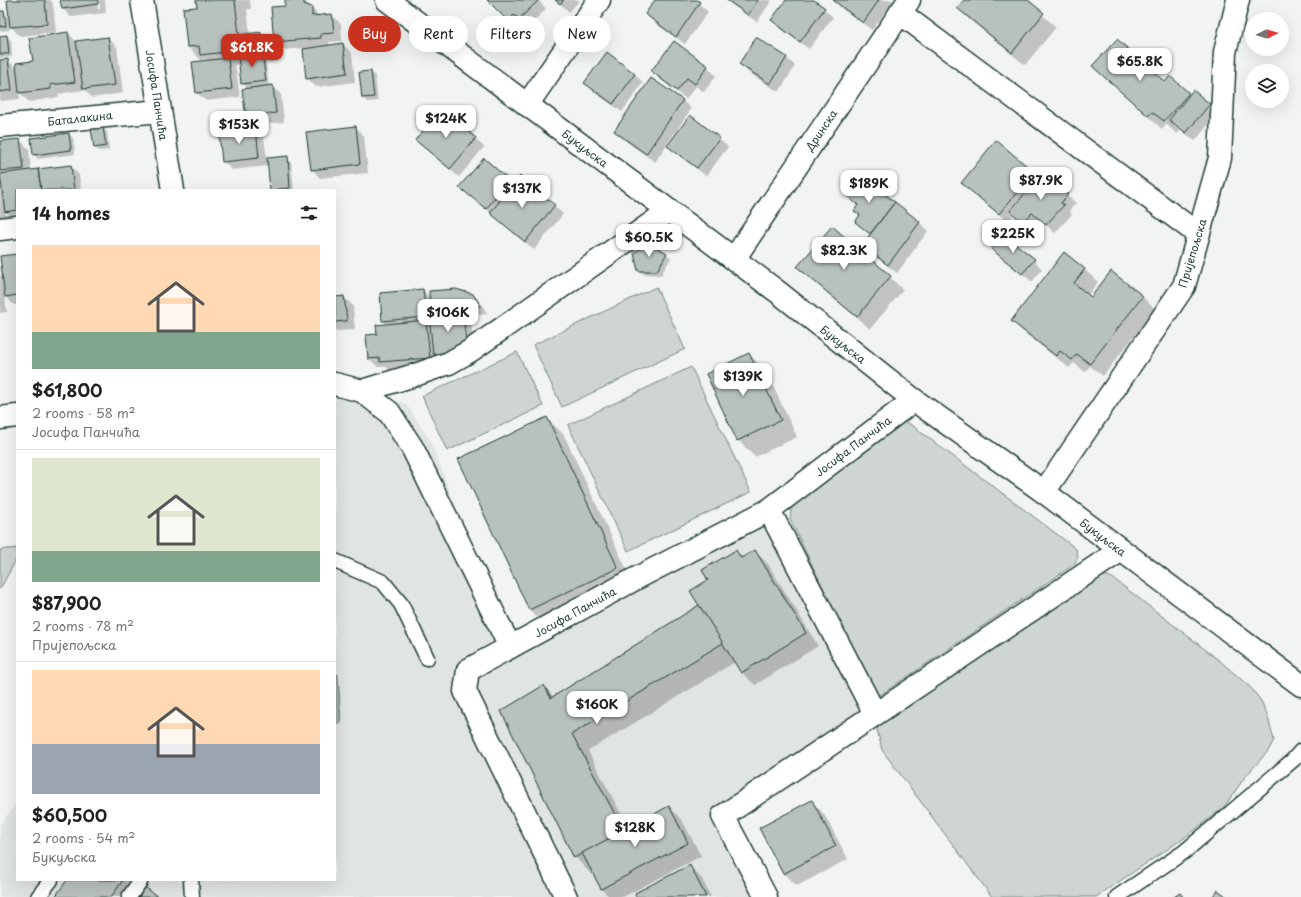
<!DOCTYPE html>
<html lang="en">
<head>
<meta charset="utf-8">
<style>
	:root { --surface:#fff; --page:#f2f2f2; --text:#222; --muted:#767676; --line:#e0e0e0; --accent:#c8321e }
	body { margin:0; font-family:"Playpen Sans",sans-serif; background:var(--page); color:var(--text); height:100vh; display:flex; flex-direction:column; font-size:15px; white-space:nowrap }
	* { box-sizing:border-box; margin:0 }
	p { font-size:13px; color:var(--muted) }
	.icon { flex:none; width:22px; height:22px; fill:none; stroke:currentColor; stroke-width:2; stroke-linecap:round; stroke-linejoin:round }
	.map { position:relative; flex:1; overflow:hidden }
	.panel { position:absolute; left:16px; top:189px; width:320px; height:692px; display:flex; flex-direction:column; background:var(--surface); border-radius:0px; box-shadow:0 4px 16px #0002 }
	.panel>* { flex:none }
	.guide { position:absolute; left:348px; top:16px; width:380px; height:36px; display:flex; gap:8px }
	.needle { width:26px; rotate:85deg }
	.buttons { position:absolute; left:1245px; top:12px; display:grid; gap:8px }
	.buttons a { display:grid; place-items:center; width:44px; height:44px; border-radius:50%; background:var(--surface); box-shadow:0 4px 16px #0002; font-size:20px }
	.price { position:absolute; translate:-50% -34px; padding:0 9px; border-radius:8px; background:#fff; color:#222; font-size:13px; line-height:26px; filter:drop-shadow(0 1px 2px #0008) }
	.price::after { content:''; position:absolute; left:50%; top:24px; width:12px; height:9px; margin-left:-6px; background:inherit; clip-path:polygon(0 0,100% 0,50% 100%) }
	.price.selected { background:var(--accent); color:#fff }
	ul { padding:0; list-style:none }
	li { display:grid; align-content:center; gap:8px; height:212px; padding:0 16px }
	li+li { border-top:1px solid var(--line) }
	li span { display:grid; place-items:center; height:124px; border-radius:0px; color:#555 }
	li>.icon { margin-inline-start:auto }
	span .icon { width:72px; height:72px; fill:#fffc; stroke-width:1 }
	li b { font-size:17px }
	h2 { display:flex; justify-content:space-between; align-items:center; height:48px; padding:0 16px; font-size:17px }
	.chip { padding:0 14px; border-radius:18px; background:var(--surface); box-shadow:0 4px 16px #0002; font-size:14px; line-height:36px }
	.chip.selected { background:var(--accent); color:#fff }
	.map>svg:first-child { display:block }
	.built { fill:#e0e4e3 }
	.green { fill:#ced5d3; stroke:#768984 }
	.water { fill:#a1adaa; stroke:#6d807b }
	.shadow { fill:#0003; fill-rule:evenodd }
	.building { fill:#b7c1bd; stroke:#1f3d34 }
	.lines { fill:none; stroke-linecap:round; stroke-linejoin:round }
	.lane-casing { stroke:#1f3d34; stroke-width:17 }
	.street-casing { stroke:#1f3d34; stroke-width:25 }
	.secondary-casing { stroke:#1f3d34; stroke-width:25 }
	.lane { stroke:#fff; stroke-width:14 }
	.street { stroke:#fff; stroke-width:22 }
	.secondary { stroke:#fff; stroke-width:22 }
	.labels { text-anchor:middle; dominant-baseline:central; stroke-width:3; stroke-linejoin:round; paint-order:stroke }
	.street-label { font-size:11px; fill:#1f3d34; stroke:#fff }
</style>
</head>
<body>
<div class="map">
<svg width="1301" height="897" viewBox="0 0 1301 897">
	<rect width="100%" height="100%" fill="#f2f3f3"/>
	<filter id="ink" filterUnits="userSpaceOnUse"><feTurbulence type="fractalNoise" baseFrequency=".025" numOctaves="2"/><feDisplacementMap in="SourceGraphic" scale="8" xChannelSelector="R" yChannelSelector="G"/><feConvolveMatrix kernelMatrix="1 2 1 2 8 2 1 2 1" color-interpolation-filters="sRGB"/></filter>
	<g filter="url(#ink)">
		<path class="built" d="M335 375 348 376 362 391 406 404 431 442 510 647 769 510 875 714 723 816 766 897H0V825L17 802V880H335Z"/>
		<g class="green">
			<path d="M656 287 685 349 562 407 533 345Z"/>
			<path d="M517 352 543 406 447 451 422 396Z"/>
			<path d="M691 367 751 492 628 551 568 425Z"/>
			<path d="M903 422 910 424 1070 544 1076 549 1078 557 1075 563 1069 568 880 695 874 694 871 688 790 519 791 510 797 500Z"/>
			<path d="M17 548V558L0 589V550Z"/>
			<path d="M1101 576H1108L1114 579 1220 661 1250 687 1261 701 1267 714 1274 740 1268 751 1245 777 1224 807 1187 836 1096 897H992L882 750 877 729 885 720Z"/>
		</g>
		<path class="water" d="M338 674 341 723 335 724V675Z"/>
		<g class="shadow">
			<path d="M8 0H50L53 3 56 32 20 36 9 25 10 30 0 31V12H4L10 18Z"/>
			<path d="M61 0H97L98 9H100L99 0H105L106 13 71 17 63 9Z"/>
			<path d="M197 0H250L251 9H247L250 34 260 33 273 46 275 61 266 62 269 87 273 86 281 95 284 122 255 125 246 117 248 89 242 83 240 65H234L236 68 240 97 206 101 197 93 208 61 206 59 201 60 188 47 198 8Z"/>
			<path d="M304 0 319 16 332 15 341 24 342 41 329 42V46L343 44 352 53 355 82 316 87 307 78 304 48 283 50 275 41 286 7Z"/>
			<path d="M489 0H538L546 9 528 27 523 23 517 29Z"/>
			<path d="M556 0H580L569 12Z"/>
			<path d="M657 0H695L708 12 685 44 655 23 646 14Z"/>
			<path d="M725 0H772L757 22Z"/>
			<path d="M787 0H812L824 9 833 17 809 49 781 29 772 20Z"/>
			<path d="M834 0H894L872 30 842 9Z"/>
			<path d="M965 0H1026L1056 27 1025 65 971 21 958 8Z"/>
			<path d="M68 33 77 42 108 38 117 47 123 93 92 98 83 88V90L58 94 59 97 29 102 19 92 20 99 0 101V61L8 60 17 69 34 62Z"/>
			<path d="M7 36 11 40 12 57 0 58V37Z"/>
			<path d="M757 38 787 58 795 66 779 92 749 73 740 64Z"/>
			<path d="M674 42 708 67 716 76 704 92 696 86 686 99 661 80 652 71Z"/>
			<path d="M607 54 635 74 643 83 622 112 594 92 586 83Z"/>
			<path d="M1093 66 1165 84 1170 78 1190 96 1209 104 1218 113 1195 141 1181 130 1177 134 1166 124 1162 129Z"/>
			<path d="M371 72 375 76 378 101 367 102 363 98Z"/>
			<path d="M651 79 683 101 691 109 655 162 624 140 615 131Z"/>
			<path d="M442 110 484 147 459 177 425 148Z"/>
			<path d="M356 127 364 136 368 173 320 178 312 169Z"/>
			<path d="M103 128 107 132 109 150 99 151 95 147Z"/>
			<path d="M256 129 264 138 267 159 287 158 291 162 294 190H271L268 166 232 170 223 161Z"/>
			<path d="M69 134 73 138 75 154 38 159 34 155 32 138Z"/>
			<path d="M719 139 728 147 706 176 677 154 668 146Z"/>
			<path d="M20 140 29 149 31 171 71 166 79 175 81 190H17V220H15L5 211 6 217H0V179L2 181 3 175 0 172V142Z"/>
			<path d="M484 160 513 186 520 177 563 214 534 250 461 187Z"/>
			<path d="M1033 173 1039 178 1043 174 1076 203 1069 211 1072 214 1055 233 1041 221 1033 231 1014 214 1008 222 962 183Z"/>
			<path d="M859 176 920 223 928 231 897 273 872 254 863 245 871 235 856 222 860 216 855 211 858 206 845 194Z"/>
			<path d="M649 244 667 254 671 258 661 275 643 274 639 270Z"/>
			<path d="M993 249 1034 260 1042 269 1032 282Z"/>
			<path d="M1064 253 1085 270 1098 282 1088 295 1091 298 1142 296 1155 309 1103 376 1090 366 1085 372 1074 363 1069 368 1025 333 1012 321Z"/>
			<path d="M17 255V305H14L5 296 7 312 0 313V275L3 278 0 257Z"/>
			<path d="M799 267 890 277 903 290 870 329 812 280Z"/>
			<path d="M423 290 430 298 472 295 481 304 488 314 465 316 471 321 475 359 438 366 390 371 386 367H378L369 359 378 335 387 325 383 321ZM432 310 437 315 433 316Z"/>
			<path d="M344 297 353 306 355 330 335 331V298Z"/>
			<path d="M749 354 766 371 797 437 755 457 738 440Z"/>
			<path d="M547 418 564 435 634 585 546 626 529 610Z"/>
			<path d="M736 551 743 558 755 551 768 564 818 646 755 685 742 673 735 662 588 751 629 829 669 807 682 820 701 856 623 897H610L601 889 593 873 591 874 575 857 544 686 554 697 701 606 710 580Z"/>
			<path d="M811 801 824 814 848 859 797 886 784 874 760 828Z"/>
			<path d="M689 866 702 879 711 897H637Z"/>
			<path d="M68 880H151L145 889 156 897H56Z"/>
		</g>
		<g class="building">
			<path d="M7 0H45L47 24 10 27Z"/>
			<path d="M60 0H98V4L62 9Z"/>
			<path d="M196 0H235L239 35 261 32 262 48 200 55 199 46 187 47 183 8 197 7Z"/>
			<path d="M285 0H304V4L312 7V16L332 14 334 33 321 34V38L274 42 271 7 285 6Z"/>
			<path d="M487 0H539L519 19 514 15 508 21Z"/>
			<path d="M555 0H564L560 4Z"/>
			<path d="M655 0H697L700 2 676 37 645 14Z"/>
			<path d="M727 0H758L748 15Z"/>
			<path d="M786 0H814L825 8 800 42 771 20Z"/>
			<path d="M833 0H879L863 23Z"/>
			<path d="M964 0H1028L1044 13 1012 53 957 8Z"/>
			<path d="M0 11H4L6 26 0 27Z"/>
			<path d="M68 32 75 82 50 85 51 89 19 93 16 63 33 61 29 38Z"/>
			<path d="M7 35 9 54H0V36Z"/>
			<path d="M108 37 115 85 83 89 76 41Z"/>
			<path d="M756 37 787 57 770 84 739 64Z"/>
			<path d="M1117 39 1165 82 1170 76 1189 93 1164 121 1152 112 1148 116 1092 66Z"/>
			<path d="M674 41 708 66 695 84 687 78 677 91 651 71Z"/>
			<path d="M343 43 347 73 306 79 303 49Z"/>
			<path d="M262 52 266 81 241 84 238 55Z"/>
			<path d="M607 52 635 74 613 104 584 83Z"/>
			<path d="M228 58 232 89 196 93 192 62Z"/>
			<path d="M8 59 12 90 0 92V60Z"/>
			<path d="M371 71 374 97 362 98 359 72Z"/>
			<path d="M651 78 683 100 646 154 614 131Z"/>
			<path d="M273 85 276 113 246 117 242 89Z"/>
			<path d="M1193 90 1210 104 1186 133 1169 120Z"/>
			<path d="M442 109 476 138 450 169 415 140Z"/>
			<path d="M690 115 720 138 697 168 667 146Z"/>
			<path d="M356 126 360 164 311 170 306 132Z"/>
			<path d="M103 127 106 146 94 148 91 128Z"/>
			<path d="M256 128 259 158 222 162 219 132Z"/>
			<path d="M69 133 71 150 33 155 31 138Z"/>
			<path d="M20 139 24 169 0 171V141Z"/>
			<path d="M996 140 1034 172 999 214 961 183Z"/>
			<path d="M288 156 290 188 270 190 267 158Z"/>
			<path d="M484 158 509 180 486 209 459 187Z"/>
			<path d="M71 165 74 190H41L38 169Z"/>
			<path d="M38 169 41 190H17V210L5 212 0 174Z"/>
			<path d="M1043 172 1068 194 1061 203 1064 205 1046 225 1032 213 1023 223 1010 211Z"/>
			<path d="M859 175 895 202 870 234 855 222 860 215 854 211 858 205 844 194Z"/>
			<path d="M520 176 555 205 525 242 490 213Z"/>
			<path d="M895 202 920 222 888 265 862 245Z"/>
			<path d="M832 226 891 276 857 317 797 267Z"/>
			<path d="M1003 234 1035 259 1022 274 991 249Z"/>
			<path d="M649 243 667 253 657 271H638L634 253Z"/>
			<path d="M1064 252 1085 269 1074 283 1091 297 1111 271 1143 296 1090 364 1077 354 1072 360 1060 351 1056 356 1011 321Z"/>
			<path d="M17 254V295L5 297 0 256Z"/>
			<path d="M423 289 426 317 382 321 380 293Z"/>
			<path d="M456 289 473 294 481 306 430 309 429 291Z"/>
			<path d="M344 296 347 321 335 322V297Z"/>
			<path d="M463 312 467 351 433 354 429 315Z"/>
			<path d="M426 320 430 358 380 362V358L368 359 366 335 377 334 376 325Z"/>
			<path d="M749 353 781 420 737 441 706 374Z"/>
			<path d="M547 417 618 568 529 610 458 459Z"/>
			<path d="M736 550 741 558 755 550 806 633 741 673 690 591 708 580 702 570Z"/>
			<path d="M699 605 723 643 572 734 624 831 574 858 501 711 544 685 551 698Z"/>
			<path d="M812 800 836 846 783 874 759 828Z"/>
			<path d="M669 806 688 843 601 889 582 853Z"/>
			<path d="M690 865 706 897H636L635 893Z"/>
			<path d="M67 880H123L111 897H55Z"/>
			<path d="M145 887 158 897H137Z"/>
			<path d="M1218 890 1227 897H1212Z"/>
			<path d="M1180 893 1183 897H1174Z"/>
		</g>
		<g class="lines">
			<g class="lane-casing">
				<g id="lane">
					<path d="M335 561 383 582 401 604 427 658"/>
					<path d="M191 880 192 897"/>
					<path d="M38 897 51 880"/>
					<path d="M129 897 141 880"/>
					<path d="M1117 897 1184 852 1293 760 1301 751"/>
				</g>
			</g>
			<g class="street-casing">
				<g id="street">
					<path d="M142 0 173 190"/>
					<path d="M900 13 1198 234"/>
					<path d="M527 105 599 0"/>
					<path d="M0 126 160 111"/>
					<path d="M0 229 17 227"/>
					<path d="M734 259 909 0"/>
					<path d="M335 384 362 391 389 412 413 449 510 647"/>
					<path d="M362 391 418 374 449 363 470 351 669 211"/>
					<path d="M0 418 17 416"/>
					<path d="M1044 492 1184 286 1220 158 1225 52 1238 0"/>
					<path d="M769 510 875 714"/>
					<path d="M566 897 465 691 468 670 635 579 769 510 914 400"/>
					<path d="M766 897 723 816 1121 550"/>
				</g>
			</g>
			<g class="secondary-casing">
				<path id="secondary" d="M387 0 778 292 914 400 1044 492 1301 685"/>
			</g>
			<use href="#lane" class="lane"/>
			<use href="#street" class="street"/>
			<use href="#secondary" class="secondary"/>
		</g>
	</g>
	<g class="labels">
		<g class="street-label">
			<text transform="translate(157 95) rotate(81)">Јосифа Панчића</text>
			<text transform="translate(80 118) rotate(-6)">Баталакина</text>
			<text transform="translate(821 130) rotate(-56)">Дринска</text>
			<text transform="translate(585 148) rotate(37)">Букуљска</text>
			<text transform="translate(1192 253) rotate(-73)">Пријепољска</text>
			<text transform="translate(843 344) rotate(38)">Букуљска</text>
			<text transform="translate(853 446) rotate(-37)">Јосифа Панчића</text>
			<text transform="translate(1103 537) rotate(37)">Букуљска</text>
			<text transform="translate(575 612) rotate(-29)">Јосифа Панчића</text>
		</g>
	</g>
</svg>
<div class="buttons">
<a><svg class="needle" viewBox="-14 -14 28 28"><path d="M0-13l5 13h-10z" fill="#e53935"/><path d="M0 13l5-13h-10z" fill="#767676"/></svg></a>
<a><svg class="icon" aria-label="layers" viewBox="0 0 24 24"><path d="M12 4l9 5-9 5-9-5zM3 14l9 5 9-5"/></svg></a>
</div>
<b class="price selected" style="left:252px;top:68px">$61.8K</b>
<b class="price" style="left:1140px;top:82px">$65.8K</b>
<b class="price" style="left:446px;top:139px">$124K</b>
<b class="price" style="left:239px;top:145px">$153K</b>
<b class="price" style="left:1041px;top:201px">$87.9K</b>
<b class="price" style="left:869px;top:204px">$189K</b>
<b class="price" style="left:522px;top:209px">$137K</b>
<b class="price" style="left:1013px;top:254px">$225K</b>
<b class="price" style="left:649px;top:258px">$60.5K</b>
<b class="price" style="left:844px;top:271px">$82.3K</b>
<b class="price" style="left:448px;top:333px">$106K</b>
<b class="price" style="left:743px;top:397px">$139K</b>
<b class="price" style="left:597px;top:725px">$160K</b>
<b class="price" style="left:635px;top:848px">$128K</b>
<div class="guide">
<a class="chip selected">Buy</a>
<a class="chip">Rent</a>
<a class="chip">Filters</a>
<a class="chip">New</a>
</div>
<section class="panel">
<h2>14 homes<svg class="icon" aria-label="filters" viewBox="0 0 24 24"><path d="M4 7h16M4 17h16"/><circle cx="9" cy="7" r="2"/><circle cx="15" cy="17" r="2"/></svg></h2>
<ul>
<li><span style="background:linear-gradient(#ffd9b3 70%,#7fa58c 0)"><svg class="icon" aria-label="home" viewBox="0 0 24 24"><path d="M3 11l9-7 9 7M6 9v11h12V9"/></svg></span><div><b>$61,800</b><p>2 rooms · 58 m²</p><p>Јосифа Панчића</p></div></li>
<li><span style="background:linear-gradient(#dfe7d0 75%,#7fa58c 0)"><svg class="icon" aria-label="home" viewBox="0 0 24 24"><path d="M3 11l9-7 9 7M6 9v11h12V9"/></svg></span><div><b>$87,900</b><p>2 rooms · 78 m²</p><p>Пријепољска</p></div></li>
<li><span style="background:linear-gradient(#ffd9b3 60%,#9aa5b1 0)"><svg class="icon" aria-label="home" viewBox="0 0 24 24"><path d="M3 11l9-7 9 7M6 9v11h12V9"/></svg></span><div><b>$60,500</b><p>2 rooms · 54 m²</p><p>Букуљска</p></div></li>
</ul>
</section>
</div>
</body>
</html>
